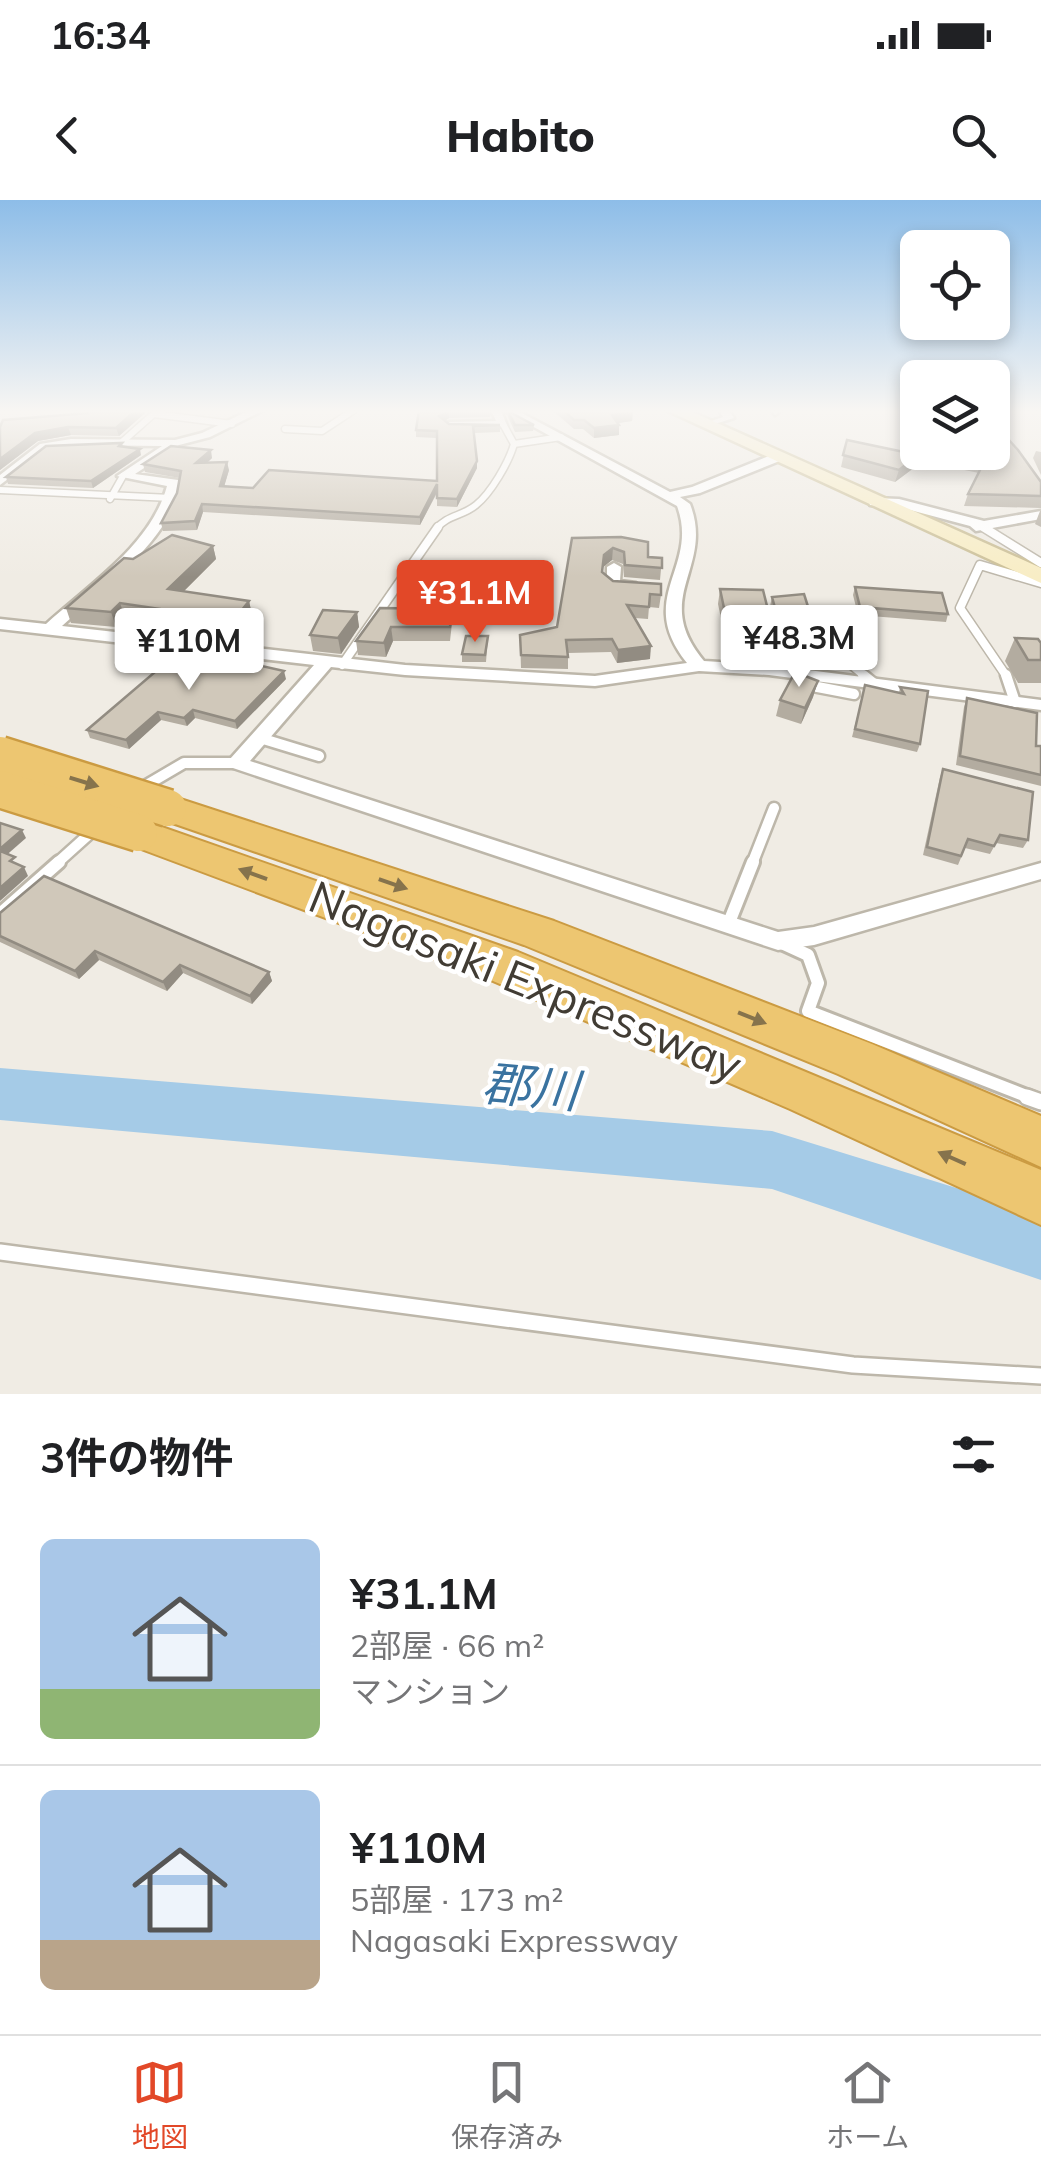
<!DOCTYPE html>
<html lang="ja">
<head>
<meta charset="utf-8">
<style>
	:root { --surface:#fff; --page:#f6f6f6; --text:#202124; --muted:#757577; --line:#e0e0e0; --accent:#e24828 }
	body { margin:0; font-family:Mulish,"Noto Sans JP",sans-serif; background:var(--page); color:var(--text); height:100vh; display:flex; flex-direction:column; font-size:38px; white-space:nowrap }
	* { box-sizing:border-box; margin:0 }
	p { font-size:32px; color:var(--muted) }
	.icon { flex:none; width:55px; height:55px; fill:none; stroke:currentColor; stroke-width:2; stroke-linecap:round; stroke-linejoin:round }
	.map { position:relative; height:1194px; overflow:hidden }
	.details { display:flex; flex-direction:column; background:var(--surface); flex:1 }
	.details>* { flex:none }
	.tools { position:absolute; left:900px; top:30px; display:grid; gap:20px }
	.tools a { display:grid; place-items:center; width:110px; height:110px; border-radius:15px; background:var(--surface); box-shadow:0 5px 15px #0003; font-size:50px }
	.price { position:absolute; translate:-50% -85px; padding:0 22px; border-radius:10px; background:#fff; color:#222; font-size:32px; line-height:65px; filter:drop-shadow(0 2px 5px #0008) }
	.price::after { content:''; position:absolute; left:50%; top:60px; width:30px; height:22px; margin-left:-15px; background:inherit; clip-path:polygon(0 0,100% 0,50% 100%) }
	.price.selected { background:var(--accent); color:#fff }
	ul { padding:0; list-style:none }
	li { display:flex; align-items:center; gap:30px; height:250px; padding:0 40px }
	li+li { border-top:2px solid var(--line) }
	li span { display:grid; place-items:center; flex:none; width:280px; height:200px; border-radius:15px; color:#555 }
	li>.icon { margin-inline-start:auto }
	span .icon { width:120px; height:120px; fill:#fffc; stroke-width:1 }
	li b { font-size:42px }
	h2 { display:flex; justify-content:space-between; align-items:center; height:120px; padding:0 40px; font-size:42px }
	.status { display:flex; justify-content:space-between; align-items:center; height:70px; padding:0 50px; background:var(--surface); direction:ltr }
	.status svg { height:28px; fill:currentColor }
	header { display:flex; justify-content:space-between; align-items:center; height:130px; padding:0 40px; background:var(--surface); font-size:45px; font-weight:800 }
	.menu { display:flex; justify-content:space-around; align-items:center; height:140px; border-top:2px solid var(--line); background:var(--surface); font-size:28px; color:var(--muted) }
	.menu a { display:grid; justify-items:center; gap:5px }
	.menu .selected { color:var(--accent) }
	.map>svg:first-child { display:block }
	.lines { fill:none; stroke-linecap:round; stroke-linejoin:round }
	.river { fill:#a5cbe7; fill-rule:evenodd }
	.lane-far4-casing { stroke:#bdb7aa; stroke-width:9 }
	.lane-far3-casing { stroke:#bdb7aa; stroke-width:11 }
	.lane-far2-casing { stroke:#bdb7aa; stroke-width:15 }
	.lane-far1-casing { stroke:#bdb7aa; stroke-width:18 }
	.lane-casing { stroke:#bdb7aa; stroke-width:20 }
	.street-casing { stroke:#bdb7aa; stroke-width:5 }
	.secondary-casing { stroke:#cbbf97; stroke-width:5 }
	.highway-casing { stroke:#cb9b42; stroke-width:4 }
	.lane-far4 { stroke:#fff; stroke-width:6 }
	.lane-far3 { stroke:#fff; stroke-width:8 }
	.lane-far2 { stroke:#fff; stroke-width:10 }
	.lane-far1 { stroke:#fff; stroke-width:12 }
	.lane { stroke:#fff; stroke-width:15 }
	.street { fill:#fff; fill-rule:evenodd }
	.secondary { fill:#f8edc5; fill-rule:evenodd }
	.highway { fill:#edc671; fill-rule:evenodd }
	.highway-bridge-casing { stroke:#cb9b42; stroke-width:41; stroke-linecap:butt }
	.highway-bridge { stroke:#edc671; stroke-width:36 }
	.wall { fill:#b3aca0 }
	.shaded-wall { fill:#928c82 }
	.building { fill:#d0c8ba; stroke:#928c82; stroke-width:2.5 }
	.oneway { fill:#86734c }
	.labels { text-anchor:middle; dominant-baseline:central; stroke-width:9; stroke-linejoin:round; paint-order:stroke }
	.near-street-label { font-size:45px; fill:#413c34; stroke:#fff }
	.near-water-label { font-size:48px; font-style:italic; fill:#3a73a0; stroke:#fff }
</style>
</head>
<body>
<div class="status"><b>16:34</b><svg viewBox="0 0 49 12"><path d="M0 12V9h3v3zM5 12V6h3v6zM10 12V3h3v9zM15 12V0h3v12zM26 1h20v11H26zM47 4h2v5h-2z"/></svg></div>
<header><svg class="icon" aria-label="back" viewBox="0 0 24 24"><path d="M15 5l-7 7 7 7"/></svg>Habito<svg class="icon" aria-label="search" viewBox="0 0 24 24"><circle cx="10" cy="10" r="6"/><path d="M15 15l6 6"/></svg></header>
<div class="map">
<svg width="1041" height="1194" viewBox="0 0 1041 1194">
	<rect width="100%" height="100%" fill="#f0ece4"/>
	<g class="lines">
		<path class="river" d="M0 868 772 931 1041 1014V1080L772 989 0 920Z"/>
		<g class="lane-far4-casing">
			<g id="lane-far4">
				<path d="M154 214 232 224"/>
				<path d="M285 229 322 231 354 210"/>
				<path d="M122 242 157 211"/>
				<path d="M514 244 561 237"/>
				<path d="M0 290 171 298"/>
				<path d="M110 299 123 276"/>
				<path d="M982 326 987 329"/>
				<path d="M436 329C447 315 463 316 476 305 491 293 509 262 514 244L503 224"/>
			</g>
		</g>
		<g class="lane-far3-casing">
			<g id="lane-far3">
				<path d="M983 327 1041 363"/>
				<path d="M822 433 836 452 866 477"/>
				<path d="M342 465 438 327"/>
				<path d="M1007 477 960 408 980 365 1041 383"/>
			</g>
		</g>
		<g class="lane-far2-casing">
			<g id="lane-far2">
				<path d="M863 475 873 483"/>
				<path d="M1006 475 1015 502"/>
				<path d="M807 485 854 494"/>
				<path d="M260 538 319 556"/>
				<path d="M138 590 184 563H237"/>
				<path d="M56 664 96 628"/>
				<path d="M752 664 774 608"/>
			</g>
		</g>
		<g class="lane-far1-casing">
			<g id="lane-far1">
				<path d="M0 714 59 662"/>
				<path d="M728 725 753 662"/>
				<path d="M784 744 808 755 818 783 808 811 1034 899"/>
			</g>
		</g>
		<g class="lane-casing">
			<g id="lane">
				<path d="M1027 897 1041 902"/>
				<path d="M0 1052 853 1165 1041 1176"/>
			</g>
		</g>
		<g class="street-casing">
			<g id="street">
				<path d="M250 210H264L210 237 179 245 135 274 178 280C183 330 96 395 62 426L405 465 595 476 687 463C634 397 700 368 677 306L503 210H516L670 292 692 287 774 254H782V260L700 293 680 297 690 304C715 368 650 397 704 461L769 465 1041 500V510L769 475 699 471 595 486 405 475 331 467 250 561 778 732 814 727 1041 663V679L814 745 778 750 230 567 227 563 230 559 314 465 0 429V419L46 424C89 385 151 345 167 286L117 276 162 246 71 245 47 249 0 285V275L40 244 71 239 175 240 202 233Z"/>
				<path d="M491 210H501L507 226 449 228 443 225 449 222 496 221Z"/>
				<path d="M719 210H729L734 218 705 227V223L723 217Z"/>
				<path d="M771 210H781L775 215Z"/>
				<path d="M875 298 899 299 984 321 1041 311V319L976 331 970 326 899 307 870 305 869 302Z"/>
				<path d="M614 363 621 367 620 381 636 383V389L607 388V367Z"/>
			</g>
		</g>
		<g class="secondary-casing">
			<path id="secondary" d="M666 210H688L1041 368V383Z"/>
		</g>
		<g class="highway-casing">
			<g id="highway">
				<path d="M168 595 554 721 872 844 1041 916V967L838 874 524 745 155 617 149 608 155 599Z"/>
				<path d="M139 619 518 752 1041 970V1025L790 909 486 778 125 643 119 633 125 623Z"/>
			</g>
		</g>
		<use href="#lane-far4" class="lane-far4"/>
		<use href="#lane-far3" class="lane-far3"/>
		<use href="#lane-far2" class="lane-far2"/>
		<use href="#lane-far1" class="lane-far1"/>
		<use href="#lane" class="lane"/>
		<use href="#street" class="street"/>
		<use href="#secondary" class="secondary"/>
		<use href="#highway" class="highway"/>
		<g class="highway-bridge-casing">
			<g id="highway-bridge">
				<path d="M0 555 168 608"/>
				<path d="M0 589 139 633"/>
			</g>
		</g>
		<use href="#highway-bridge" class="highway-bridge"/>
	</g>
	<g class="wall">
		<path d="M90 210H144L145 213 119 236 71 235 38 241 0 270V227L88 213Z"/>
		<path d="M419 210H491L490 217 449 218 444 221 449 224 500 225V232L474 233 477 268 457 307 437 306V293L420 325 203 312 197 330 163 331 161 323 177 293 180 278 145 272 143 264 212 258 207 263 229 270 224 286 253 288 437 281V238L416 237V230Z"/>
		<path d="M552 210H630L633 211 632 221 618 223 619 235 594 238 583 229H574Z"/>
		<path d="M508 211 534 225 533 231 515 232 508 217Z"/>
		<path d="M847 240 915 267 895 282 841 267Z"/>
		<path d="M122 243 123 247 141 255 93 288 8 284 6 277Z"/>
		<path d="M1036 251 1041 252V275L1033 258Z"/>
		<path d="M933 252H992L1041 290V308L964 306 968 294 979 273 930 263Z"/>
		<path d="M1040 311H1041V327L1035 324Z"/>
		<path d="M572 338 648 357 662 358 660 380 624 377 623 364 612 360 603 367V373L613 381 661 395 659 408 649 407 648 419 635 418 650 459 617 463 611 452 568 453V469L521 468 520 435 557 427Z"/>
		<path d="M213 346 216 359 184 391 249 401 252 415 238 434 125 417 116 427 71 423 66 408 133 359Z"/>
		<path d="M855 387 948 414 946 422 858 415 853 395Z"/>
		<path d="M720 389 768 410 765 425 722 423 718 404Z"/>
		<path d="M772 397 821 448 817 463 783 461 769 411Z"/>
		<path d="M380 408 452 423 450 441H393L386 457 358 455 356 441Z"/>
		<path d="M357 412 359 427 341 454 313 451 310 435Z"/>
		<path d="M488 436 486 462H462V454Z"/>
		<path d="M1015 438 1041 443V483H1018L1005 461Z"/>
		<path d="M286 479 237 529 195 518 187 526 161 520 129 549 90 538 87 530Z"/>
		<path d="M818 481 813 497 801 524 776 516 780 500Z"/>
		<path d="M865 485 899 493 900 487 928 491 920 544 917 552 852 537Z"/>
		<path d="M967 498 1036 546H1041V586L956 565 964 507Z"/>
		<path d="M943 569 1028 640 1023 648 996 643 990 654 965 648 958 665 923 655 940 577Z"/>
		<path d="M0 713 269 772 272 781 252 804 183 773 167 791 99 760 79 779 0 742Z"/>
	</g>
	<g class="shaded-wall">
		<path d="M136 210H144L145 213 119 236 116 228Z"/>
		<path d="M449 211V218L440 224 439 216Z"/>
		<path d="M633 211 632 221 611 224 612 215Z"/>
		<path d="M619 225V235L594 238V228Z"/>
		<path d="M68 227 71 235 38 241 0 270V259L35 233Z"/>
		<path d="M140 249 141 255 93 288 91 281Z"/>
		<path d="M211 250 212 258 198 271 196 263Z"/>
		<path d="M918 255 915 267 895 282 899 270Z"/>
		<path d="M477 261V268L457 307V299Z"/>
		<path d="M227 262 229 270 222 294 220 286Z"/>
		<path d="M437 284V292L420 325V317Z"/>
		<path d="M202 304 203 312 197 330 195 321Z"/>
		<path d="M213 346 216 359 172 403 168 389Z"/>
		<path d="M613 348 612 360 603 367 604 355Z"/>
		<path d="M249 401 252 415 238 434 234 420Z"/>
		<path d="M120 403 125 417 116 427 111 412Z"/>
		<path d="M357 412 359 427 341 454 338 438Z"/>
		<path d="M391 427 393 441 386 457 384 443Z"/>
		<path d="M651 446 650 459 617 463 618 450Z"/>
		<path d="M284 471 286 479 237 529 235 521Z"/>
		<path d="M818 481 813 497 801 524 805 508Z"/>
		<path d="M193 510 195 518 187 526 184 518Z"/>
		<path d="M158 512 161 520 129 549 126 540Z"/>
		<path d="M22 630 26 638 2 659 0 654V649Z"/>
		<path d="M24 667 28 676 0 701V688Z"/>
		<path d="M95 751 99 760 79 779 75 771Z"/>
		<path d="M180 765 183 773 167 791 163 782Z"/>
		<path d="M269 772 272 781 252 804 250 796Z"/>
	</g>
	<g class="building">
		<path d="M90 210H136L116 228 68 227 35 233 0 259V227L3 220 88 213Z"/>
		<path d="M419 210H490L449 211 439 216 449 224 500 225 473 226 477 261 457 299 437 298V284L420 317 202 304 195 321 161 323 177 293 181 271 143 264 171 246 211 250 196 263 227 262 220 286 253 288 269 270 437 281V231L416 230Z"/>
		<path d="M563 210H630L633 211 612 215 619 225 594 228 584 220H574Z"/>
		<path d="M508 211 534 225H515Z"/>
		<path d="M992 221 1018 250 1041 282V296L968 294 984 262 941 252H992Z"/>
		<path d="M847 240 918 255 899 270 843 255Z"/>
		<path d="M122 243 119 246 140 249 91 281 6 277 46 246Z"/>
		<path d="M172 335 213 346 168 389 249 401 234 420 120 403 111 412 66 408 124 358 133 359Z"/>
		<path d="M621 337 648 342V357L662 358V368L625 365 624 352 613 348 604 355 602 372 613 381 661 384V395L650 394 649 407 627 405 651 446 618 450 612 439 566 440 568 457 521 455 520 435 557 427 572 338Z"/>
		<path d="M855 387 942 393 948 414 860 407Z"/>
		<path d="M720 389 763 390 768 410 724 408Z"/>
		<path d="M804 394 821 448 786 447 772 397Z"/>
		<path d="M380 408 452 409 450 427H391L384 443 356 441Z"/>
		<path d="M323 410 357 412 338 438 310 435Z"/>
		<path d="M466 436H488L485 455 462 454Z"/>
		<path d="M1015 438 1038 439 1041 443V460H1028Z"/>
		<path d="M176 454 218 464 226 458 284 471 235 521 193 510 184 518 158 512 126 540 87 530Z"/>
		<path d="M795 472 818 481 805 508 780 500Z"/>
		<path d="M865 485 904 494 900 487 928 491 920 544 855 529Z"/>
		<path d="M967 498 1037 513 1036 546H1041V575L960 556Z"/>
		<path d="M943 569 1033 592 1028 640 1000 635 994 646 968 639 961 656 927 647Z"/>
		<path d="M0 623 22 630 0 649Z"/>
		<path d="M0 651 15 657 10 661 24 667 0 688Z"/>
		<path d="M44 676 269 772 250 796 180 765 163 782 95 751 75 771 0 736V713Z"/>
	</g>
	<defs><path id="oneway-solid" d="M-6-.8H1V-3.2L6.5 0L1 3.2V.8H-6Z" transform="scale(2.5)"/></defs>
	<g class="oneway">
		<use href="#oneway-solid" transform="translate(84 582) rotate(17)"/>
		<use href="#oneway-solid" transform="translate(253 674) rotate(-160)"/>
		<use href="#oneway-solid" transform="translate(393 684) rotate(19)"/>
		<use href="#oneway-solid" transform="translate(752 818) rotate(22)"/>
		<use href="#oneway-solid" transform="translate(952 958) rotate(-156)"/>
	</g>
	<linearGradient id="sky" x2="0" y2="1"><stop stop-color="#8dbde8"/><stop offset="0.56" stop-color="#f8f6f3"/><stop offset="1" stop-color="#f8f6f3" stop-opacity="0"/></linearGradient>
	<rect width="1041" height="377" fill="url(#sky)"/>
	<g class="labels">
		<g class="near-street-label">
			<text transform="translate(526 780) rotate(22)">Nagasaki Expressway</text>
		</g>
		<g class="near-water-label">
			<text transform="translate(531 886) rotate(5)">郡川</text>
		</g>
	</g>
</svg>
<div class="tools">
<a><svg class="icon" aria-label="locate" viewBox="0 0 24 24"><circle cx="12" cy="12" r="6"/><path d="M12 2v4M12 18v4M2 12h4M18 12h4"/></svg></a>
<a><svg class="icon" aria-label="layers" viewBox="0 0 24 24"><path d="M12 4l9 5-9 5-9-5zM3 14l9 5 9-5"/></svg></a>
</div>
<b class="price selected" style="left:475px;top:445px">¥31.1M</b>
<b class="price" style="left:799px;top:490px">¥48.3M</b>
<b class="price" style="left:189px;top:493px">¥110M</b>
</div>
<section class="details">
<h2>3件の物件<svg class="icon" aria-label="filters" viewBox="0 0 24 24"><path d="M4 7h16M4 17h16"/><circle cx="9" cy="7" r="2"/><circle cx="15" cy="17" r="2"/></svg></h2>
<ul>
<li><span style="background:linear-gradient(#a9c7e8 75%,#8fb573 0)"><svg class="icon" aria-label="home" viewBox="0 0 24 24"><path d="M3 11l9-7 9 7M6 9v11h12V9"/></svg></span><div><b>¥31.1M</b><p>2部屋 · 66 m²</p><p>マンション</p></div></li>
<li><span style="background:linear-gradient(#a9c7e8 75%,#b9a48a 0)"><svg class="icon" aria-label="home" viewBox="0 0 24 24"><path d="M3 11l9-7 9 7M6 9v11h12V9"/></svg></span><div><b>¥110M</b><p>5部屋 · 173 m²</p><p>Nagasaki Expressway</p></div></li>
</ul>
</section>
<nav class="menu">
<a class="selected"><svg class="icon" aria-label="map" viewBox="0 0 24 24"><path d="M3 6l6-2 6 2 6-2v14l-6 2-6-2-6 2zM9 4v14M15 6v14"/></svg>地図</a>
<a><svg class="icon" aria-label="saved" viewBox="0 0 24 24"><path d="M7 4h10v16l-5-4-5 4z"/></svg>保存済み</a>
<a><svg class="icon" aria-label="home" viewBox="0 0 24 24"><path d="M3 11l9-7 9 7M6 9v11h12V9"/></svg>ホーム</a>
</nav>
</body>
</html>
